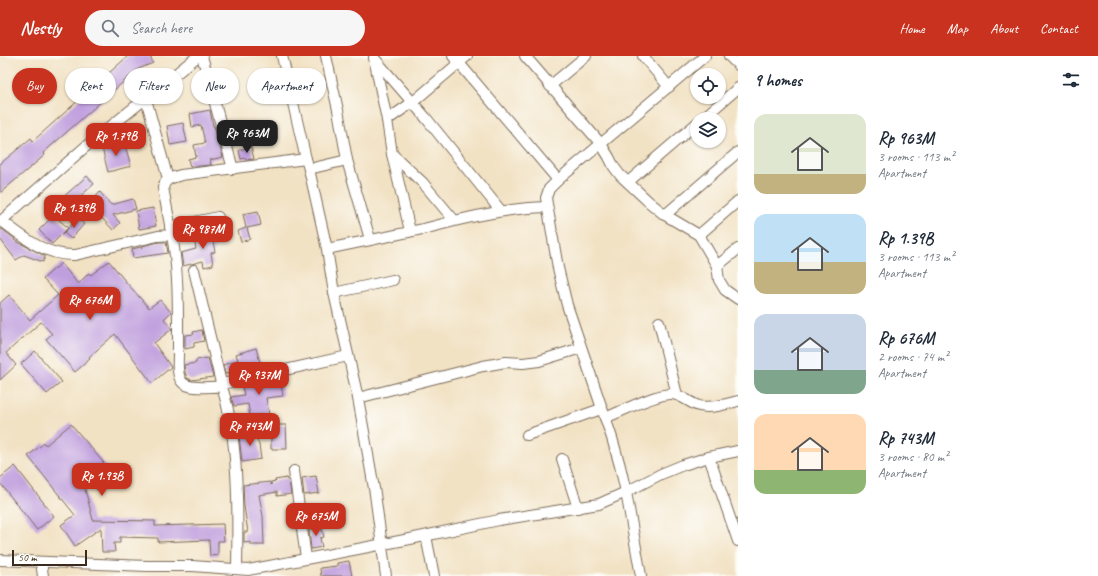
<!DOCTYPE html>
<html lang="en">
<head>
<meta charset="utf-8">
<style>
	:root { --surface:#fff; --page:#f6f6f7; --text:#1f2937; --muted:#747a83; --accent:#c8321e }
	body { margin:0; font-family:Caveat,sans-serif; background:var(--page); color:var(--text); height:100vh; display:flex; flex-direction:column; font-size:15px; white-space:nowrap }
	* { box-sizing:border-box; margin:0 }
	p { font-size:13px; color:var(--muted) }
	.icon { flex:none; width:22px; height:22px; fill:none; stroke:currentColor; stroke-width:2; stroke-linecap:round; stroke-linejoin:round }
	.map { position:relative; flex:1; overflow:hidden }
	.sheet { display:flex; flex-direction:column; background:var(--surface); width:360px }
	.sheet>* { flex:none }
	.hud { position:absolute; left:12px; top:12px; width:380px; height:36px; display:flex; gap:8px }
	.tools { position:absolute; left:690px; top:12px; display:grid; gap:8px }
	.tools a { display:grid; place-items:center; width:36px; height:36px; border-radius:50%; background:var(--surface); box-shadow:0 1px 3px #0004; font-size:20px }
	.scale { position:absolute; left:12px; bottom:10px; width:75px; box-sizing:border-box; padding-left:4px; border:2px solid #3b2a1e; border-top:0; font-size:11px; line-height:14px; white-space:nowrap; color:#3b2a1e; -webkit-text-stroke:3px #fdfcf7; paint-order:stroke }
	.price { position:absolute; translate:-50% -34px; padding:0 9px; border-radius:8px; background:var(--accent); color:#fff; font-size:13px; line-height:26px; filter:drop-shadow(0 1px 2px #0008) }
	.price::after { content:''; position:absolute; left:50%; top:24px; width:12px; height:9px; margin-left:-6px; background:inherit; clip-path:polygon(0 0,100% 0,50% 100%) }
	.price.on { background:#222; color:#fff }
	ul { padding:0; list-style:none }
	li { display:flex; align-items:center; gap:12px; height:100px; padding:0 16px }
	li span { display:grid; place-items:center; flex:none; width:112px; height:80px; border-radius:12px; color:#555 }
	li>.icon { margin-inline-start:auto }
	span .icon { width:48px; height:48px; fill:#fffc; stroke-width:1 }
	li b { font-size:17px }
	h2 { display:flex; justify-content:space-between; align-items:center; height:48px; padding:0 16px; font-size:17px }
	.chip { padding:0 14px; border-radius:18px; background:var(--surface); box-shadow:0 1px 3px #0004; font-size:14px; line-height:36px }
	.chip.on { background:var(--accent); color:#fff }
	header { display:flex; align-items:center; gap:24px; box-sizing:border-box; height:56px; padding:0 20px; background:var(--accent); color:#fff }
	header strong { font-size:19px }
	nav { display:flex; gap:22px; margin-inline-start:auto; font-size:14px }
	.search { width:280px; height:36px; background:var(--page); display:flex; align-items:center; gap:10px; box-sizing:border-box; padding:0 14px; border-radius:22px; color:var(--muted); font-size:15px }
	main { display:flex; flex:1; min-height:0 }
	.map>svg:first-child { display:block }
	.building { fill:#c09fde }
	.lines { fill:none; stroke-linecap:round; stroke-linejoin:round }
	.minor-casing { stroke:#7b6a58; stroke-width:12 }
	.minor { stroke:#fff; stroke-width:10 }
</style>
</head>
<body>
<header>
<strong>Nestly</strong>
<div class="search"><svg class="icon" aria-label="search" viewBox="0 0 24 24"><circle cx="10" cy="10" r="6"/><path d="M15 15l6 6"/></svg>Search here</div>
<nav><a>Home</a><a>Map</a><a>About</a><a>Contact</a></nav>
</header>
<main>
<div class="map">
<svg width="738" height="520" viewBox="0 0 738 520">
	<rect width="100%" height="100%" fill="#fdfcf7"/>
	<filter id="ink" filterUnits="userSpaceOnUse"><feTurbulence type="fractalNoise" baseFrequency=".025" numOctaves="2"/><feDisplacementMap in="SourceGraphic" scale="8" xChannelSelector="R" yChannelSelector="G"/><feConvolveMatrix kernelMatrix="1 2 1 2 8 2 1 2 1" color-interpolation-filters="sRGB"/></filter>
	<filter id="wash" filterUnits="userSpaceOnUse"><feTurbulence type="fractalNoise" baseFrequency=".012" numOctaves="4" result="noise"/><feDisplacementMap in="SourceGraphic" scale="16" xChannelSelector="R" yChannelSelector="G"/><feGaussianBlur stdDeviation="0.9" result="paint"/><feColorMatrix in="noise" values="0 0 0 0 0 0 0 0 0 0 0 0 0 0 0 0 0 1.4 0 .05"/><feComposite in="paint" operator="in"/></filter>
	<g filter="url(#wash)">
		<rect width="100%" height="100%" fill="#f2e2c4"/>
		<g id="blocks">
			<g class="building">
				<path d="M128 0H150L153 7 138 13 43 97 45 99 0 137V108L31 82 33 85Z"/>
				<path d="M210 54 213 70H214L223 101 210 104 211 109 190 111 188 103 196 101 194 89 205 87 201 69 192 71 190 58Z"/>
				<path d="M183 67 187 86 170 89 167 70Z"/>
				<path d="M124 86 131 110 108 116 102 92Z"/>
				<path d="M251 91 254 103 246 104V102L241 103 239 94Z"/>
				<path d="M87 120 94 128 59 159 52 151Z"/>
				<path d="M100 136 111 149 133 143 136 153 113 159 120 167 113 174 101 161 98 163 88 150Z"/>
				<path d="M153 152 156 170 139 173 136 155Z"/>
				<path d="M258 155 261 169 247 172 250 183 241 186 238 175 246 172 243 158Z"/>
				<path d="M54 159 68 172 52 188 39 174Z"/>
				<path d="M77 163 84 168 71 183 64 177Z"/>
				<path d="M2 173 15 183 14 184 45 200 43 206 24 199 16 204 0 183V174Z"/>
				<path d="M224 176 226 184 213 186 215 196 211 197 213 209 204 211 203 205 183 210 181 197 196 193 194 182Z"/>
				<path d="M159 186H166L168 197 133 202 132 193 141 191 143 192 142 190Z"/>
				<path d="M109 205 126 226 149 252 160 244 171 256 164 263 172 273 154 287 171 311 152 327 115 278 89 301 90 303 75 316 46 283 52 278 41 266 6 297 16 309 0 324V247L9 239 30 264 58 239 43 223 55 212H56L61 207 78 228 89 217 91 219Z"/>
				<path d="M202 274 204 285 194 287V291L185 293V279L194 278 193 276Z"/>
				<path d="M256 292 260 306 238 312V313L225 318 223 309 238 304 236 298Z"/>
				<path d="M35 295 62 326 47 338 21 308Z"/>
				<path d="M208 302 213 321 192 324 187 322 185 316 184 309 196 307V304Z"/>
				<path d="M280 322 283 340 266 342 269 358 250 360 248 348 234 350 231 341 244 339 242 330Z"/>
				<path d="M71 368 114 419 97 434 80 414 93 464 155 465V470L223 468 224 485H218V499L210 500 209 484 158 486V482L120 481V487H114L115 496H102L101 472 75 490 61 469 75 459 28 400 44 387 46 389Z"/>
				<path d="M276 369H286L287 393H271V370Z"/>
				<path d="M254 375 259 389 261 403 242 406 239 380Z"/>
				<path d="M15 410 54 460 37 474 0 427V422Z"/>
				<path d="M316 420 319 437 304 439 302 422Z"/>
				<path d="M287 422V424H289L291 438 277 440V436L259 439 263 460 264 489H251V486L244 487V476H248L244 450 243 429 270 426 271 429V426L276 425 275 424Z"/>
				<path d="M321 470 324 481 320 482 322 491 311 493 309 474Z"/>
				<path d="M349 505 352 520H321L320 512 337 510V507Z"/>
			</g>
		</g>
	</g>
	<g filter="url(#ink)">
		<use href="#blocks" fill-opacity="0" stroke="#7b6a58" stroke-width="1"/>
		<g class="lines">
			<g class="minor-casing">
				<g id="minor">
					<path d="M202 0 233 113"/>
					<path d="M282 0 306 103 309 113 327 193 334 237 358 342 375 438 386 520"/>
					<path d="M326 0 338 54 347 104 370 183"/>
					<path d="M453 0 558 124"/>
					<path d="M525 0 601 88 609 101 614 111 620 119 649 146 665 159 699 179 717 210 719 224 725 234 738 243"/>
					<path d="M643 0 669 31"/>
					<path d="M729 0 738 9"/>
					<path d="M374 2 426 62 501 155"/>
					<path d="M374 2 387 64 392 98 410 175"/>
					<path d="M550 30 586 0"/>
					<path d="M146 43 168 123"/>
					<path d="M702 63 738 32"/>
					<path d="M387 64 413 46 467 0"/>
					<path d="M392 98 423 127 454 164"/>
					<path d="M309 113 347 104"/>
					<path d="M628 126 697 67"/>
					<path d="M665 159 738 96"/>
					<path d="M2 165C24 182 46 200 75 199L158 180 172 179C179 218 178 258 178 298 178 306 176 321 183 327 190 334 212 330 222 331 239 385 238 455 237 512"/>
					<path d="M0 166 84 92 198 0"/>
					<path d="M170 171 218 161"/>
					<path d="M172 179 163 132C165 122 172 122 181 119L306 103"/>
					<path d="M699 179 738 145"/>
					<path d="M327 193C363 185 399 179 435 170 472 160 508 152 547 151"/>
					<path d="M717 210 738 193"/>
					<path d="M194 214 222 331"/>
					<path d="M334 237 393 224"/>
					<path d="M659 266 677 339"/>
					<path d="M222 328 348 300"/>
					<path d="M358 342 483 310 506 306 523 307 539 305 581 292"/>
					<path d="M605 362C620 356 655 338 671 338 681 338 689 347 699 350 711 353 727 348 738 345"/>
					<path d="M527 379 601 353"/>
					<path d="M709 401 738 485"/>
					<path d="M562 403 578 452"/>
					<path d="M294 415 306 502"/>
					<path d="M426 480 434 520"/>
					<path d="M0 504 147 510H192L248 514 410 483 499 464 599 448 626 436 661 418 683 409 709 401 738 395"/>
					<path d="M41 506 43 520"/>
					<path d="M641 520 626 436 620 410 612 382 567 249 558 212 546 142 549 133 558 124 705 0"/>
				</g>
			</g>
			<use href="#minor" class="minor"/>
		</g>
	</g>
</svg>
<div class="tools">
<a><svg class="icon" aria-label="locate" viewBox="0 0 24 24"><circle cx="12" cy="12" r="6"/><path d="M12 2v4M12 18v4M2 12h4M18 12h4"/></svg></a>
<a><svg class="icon" aria-label="layers" viewBox="0 0 24 24"><path d="M12 4l9 5-9 5-9-5zM3 14l9 5 9-5"/></svg></a>
</div>
<div class="scale">50 m</div>
<b class="price on" style="left:247px;top:98px">Rp 963M</b>
<b class="price" style="left:116px;top:101px">Rp 1.79B</b>
<b class="price" style="left:74px;top:173px">Rp 1.39B</b>
<b class="price" style="left:203px;top:194px">Rp 987M</b>
<b class="price" style="left:90px;top:265px">Rp 676M</b>
<b class="price" style="left:259px;top:340px">Rp 937M</b>
<b class="price" style="left:250px;top:391px">Rp 743M</b>
<b class="price" style="left:102px;top:441px">Rp 1.93B</b>
<b class="price" style="left:316px;top:481px">Rp 675M</b>
<div class="hud">
<a class="chip on">Buy</a>
<a class="chip">Rent</a>
<a class="chip">Filters</a>
<a class="chip">New</a>
<a class="chip">Apartment</a>
</div>
</div>
<section class="sheet">
<h2>9 homes<svg class="icon" aria-label="filters" viewBox="0 0 24 24"><path d="M4 7h16M4 17h16"/><circle cx="9" cy="7" r="2"/><circle cx="15" cy="17" r="2"/></svg></h2>
<ul>
<li><span style="background:linear-gradient(#dfe7d0 75%,#c2b280 0)"><svg class="icon" aria-label="home" viewBox="0 0 24 24"><path d="M3 11l9-7 9 7M6 9v11h12V9"/></svg></span><div><b>Rp 963M</b><p>3 rooms · 113 m²</p><p>Apartment</p></div></li>
<li><span style="background:linear-gradient(#bfe0f5 60%,#c2b280 0)"><svg class="icon" aria-label="home" viewBox="0 0 24 24"><path d="M3 11l9-7 9 7M6 9v11h12V9"/></svg></span><div><b>Rp 1.39B</b><p>3 rooms · 113 m²</p><p>Apartment</p></div></li>
<li><span style="background:linear-gradient(#c9d6e8 70%,#7fa58c 0)"><svg class="icon" aria-label="home" viewBox="0 0 24 24"><path d="M3 11l9-7 9 7M6 9v11h12V9"/></svg></span><div><b>Rp 676M</b><p>2 rooms · 74 m²</p><p>Apartment</p></div></li>
<li><span style="background:linear-gradient(#ffd9b3 70%,#8fb573 0)"><svg class="icon" aria-label="home" viewBox="0 0 24 24"><path d="M3 11l9-7 9 7M6 9v11h12V9"/></svg></span><div><b>Rp 743M</b><p>3 rooms · 80 m²</p><p>Apartment</p></div></li>
</ul>
</section>
</main>
</body>
</html>
